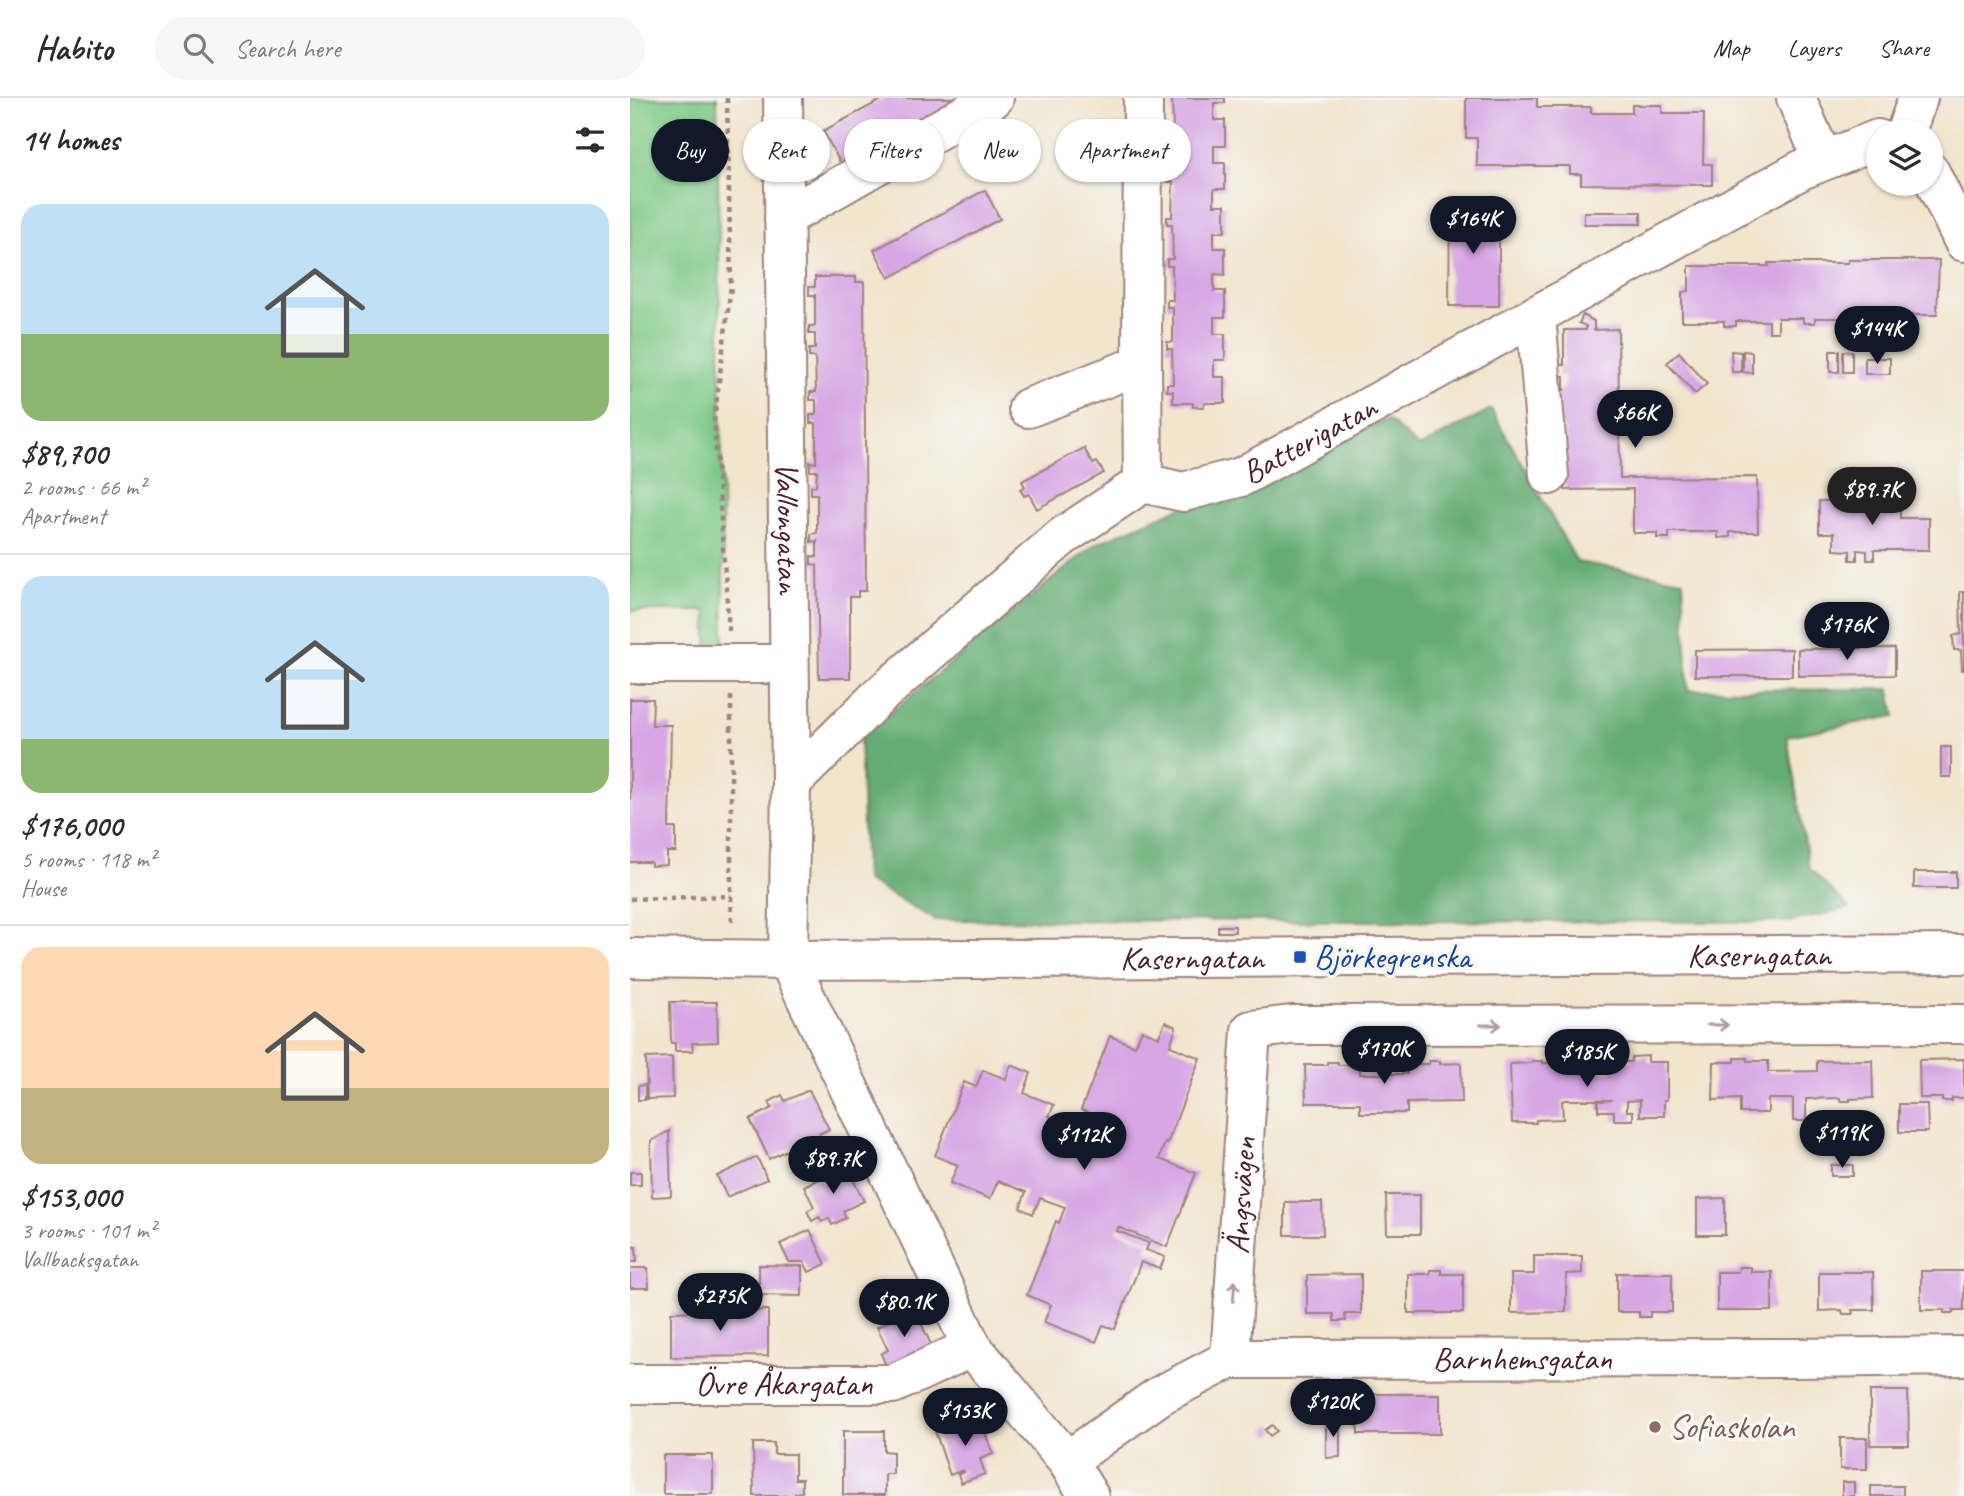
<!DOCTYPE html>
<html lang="en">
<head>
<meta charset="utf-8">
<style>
	:root { --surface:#fff; --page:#f7f7f7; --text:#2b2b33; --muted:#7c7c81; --line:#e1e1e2; --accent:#111827 }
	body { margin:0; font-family:Caveat,sans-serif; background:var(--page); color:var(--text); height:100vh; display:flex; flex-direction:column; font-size:26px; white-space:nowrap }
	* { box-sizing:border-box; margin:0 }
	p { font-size:23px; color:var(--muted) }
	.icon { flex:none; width:38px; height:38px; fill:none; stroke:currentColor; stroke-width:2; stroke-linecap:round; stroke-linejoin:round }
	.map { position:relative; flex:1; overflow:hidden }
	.details { display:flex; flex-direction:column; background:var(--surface); width:630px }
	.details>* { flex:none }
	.hud { position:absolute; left:21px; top:21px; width:665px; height:63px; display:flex; gap:14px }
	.tools { position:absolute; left:1236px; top:21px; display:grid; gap:14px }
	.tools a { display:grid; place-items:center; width:77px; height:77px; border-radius:50%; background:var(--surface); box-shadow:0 2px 5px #0004; font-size:35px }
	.price { position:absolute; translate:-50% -60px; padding:0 16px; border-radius:24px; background:var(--accent); color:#fff; font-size:23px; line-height:46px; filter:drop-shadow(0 2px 4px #0008) }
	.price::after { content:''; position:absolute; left:50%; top:42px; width:21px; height:16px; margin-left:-10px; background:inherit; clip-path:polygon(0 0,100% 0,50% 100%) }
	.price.current { background:#222; color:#fff }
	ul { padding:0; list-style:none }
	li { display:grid; align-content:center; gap:14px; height:371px; padding:0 21px }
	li+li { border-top:2px solid var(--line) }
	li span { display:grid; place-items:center; height:217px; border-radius:21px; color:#555 }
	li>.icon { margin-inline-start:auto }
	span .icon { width:126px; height:126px; fill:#fffc; stroke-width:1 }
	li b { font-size:30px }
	h2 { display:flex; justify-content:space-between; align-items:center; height:84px; padding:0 21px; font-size:30px }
	.pill { padding:0 24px; border-radius:32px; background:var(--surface); box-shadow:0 2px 5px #0004; font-size:24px; line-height:63px }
	.pill.current { background:var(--accent); color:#fff }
	header { display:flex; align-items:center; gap:42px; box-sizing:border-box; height:98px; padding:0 35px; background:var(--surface); border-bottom:2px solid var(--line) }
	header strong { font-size:33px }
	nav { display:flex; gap:38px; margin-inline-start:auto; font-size:24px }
	.search { width:490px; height:63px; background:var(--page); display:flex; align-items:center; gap:18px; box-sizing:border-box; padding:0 24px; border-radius:38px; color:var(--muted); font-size:26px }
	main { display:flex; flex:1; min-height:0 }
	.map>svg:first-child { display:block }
	.green { fill:#7cc886; stroke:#637458; stroke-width:2 }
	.forest { fill:#65ac73; stroke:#58664f; stroke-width:2 }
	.building { fill:#d7a6e4 }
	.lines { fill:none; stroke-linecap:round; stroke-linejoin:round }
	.minor-casing { stroke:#9e827c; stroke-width:42 }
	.major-casing { stroke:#9e827c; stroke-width:42 }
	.path { stroke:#9e827c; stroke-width:4.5; stroke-dasharray:5 5; stroke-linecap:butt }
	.minor { stroke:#fff; stroke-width:38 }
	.major { stroke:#fff; stroke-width:38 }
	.oneway { stroke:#ae9aa0 }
	.transit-dot { fill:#1a4fb4; stroke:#f6f6f2; stroke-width:2.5 }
	.education-dot { fill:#8d6e63; stroke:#f6f6f2; stroke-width:2.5 }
	.labels { text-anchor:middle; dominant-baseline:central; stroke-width:7; stroke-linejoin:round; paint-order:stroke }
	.street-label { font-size:33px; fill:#4a1f2b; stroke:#f6f6f2 }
	.transit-label { font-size:33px; fill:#164399; stroke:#f6f6f2; text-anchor:start }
	.education-label { font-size:33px; fill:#785e54; stroke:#f6f6f2; text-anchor:start }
</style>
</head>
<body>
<header>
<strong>Habito</strong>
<div class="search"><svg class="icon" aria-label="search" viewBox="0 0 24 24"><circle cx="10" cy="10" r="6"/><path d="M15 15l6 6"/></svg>Search here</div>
<nav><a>Map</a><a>Layers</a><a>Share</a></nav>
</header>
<main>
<section class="details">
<h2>14 homes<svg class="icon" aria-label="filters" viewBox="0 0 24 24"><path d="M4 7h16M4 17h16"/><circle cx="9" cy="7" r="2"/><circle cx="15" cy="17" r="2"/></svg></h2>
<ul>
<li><span style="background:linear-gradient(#bfe0f5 60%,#8fb573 0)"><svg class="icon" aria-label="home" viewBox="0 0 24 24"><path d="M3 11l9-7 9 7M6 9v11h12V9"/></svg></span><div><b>$89,700</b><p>2 rooms · 66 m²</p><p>Apartment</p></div></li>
<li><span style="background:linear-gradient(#bfe0f5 75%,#8fb573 0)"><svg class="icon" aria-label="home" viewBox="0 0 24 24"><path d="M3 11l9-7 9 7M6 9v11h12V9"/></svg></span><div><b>$176,000</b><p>5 rooms · 118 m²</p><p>House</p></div></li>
<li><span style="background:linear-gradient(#ffd9b3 65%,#c2b280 0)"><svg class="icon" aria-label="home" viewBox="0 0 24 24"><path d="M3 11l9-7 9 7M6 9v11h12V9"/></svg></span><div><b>$153,000</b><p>3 rooms · 101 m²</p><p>Vallbacksgatan</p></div></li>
</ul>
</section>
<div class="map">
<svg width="1334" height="1398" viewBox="0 0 1334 1398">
	<rect width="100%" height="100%" fill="#f6f6f2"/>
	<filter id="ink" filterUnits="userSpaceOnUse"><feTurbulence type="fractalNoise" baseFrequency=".0143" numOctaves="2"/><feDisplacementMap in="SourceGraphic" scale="14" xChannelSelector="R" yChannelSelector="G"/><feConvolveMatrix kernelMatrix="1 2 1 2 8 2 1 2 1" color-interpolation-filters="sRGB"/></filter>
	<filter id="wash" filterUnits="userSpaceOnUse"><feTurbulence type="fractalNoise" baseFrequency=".00686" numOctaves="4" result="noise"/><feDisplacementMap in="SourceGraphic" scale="28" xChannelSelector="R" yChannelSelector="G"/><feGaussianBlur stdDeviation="1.57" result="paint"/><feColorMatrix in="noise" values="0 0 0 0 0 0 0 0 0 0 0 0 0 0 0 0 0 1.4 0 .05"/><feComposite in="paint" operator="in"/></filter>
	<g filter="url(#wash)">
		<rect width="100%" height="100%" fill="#f1e5cd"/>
		<path class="green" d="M0 0H87L94 553 77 554V513H0Z"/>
		<path class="forest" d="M861 311 947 464 1053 482 1058 592 1260 591 1265 618 1157 638 1179 770 1219 810 1159 824 306 822 235 782 230 640 465 446 757 321 789 349Z"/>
		<g id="blocks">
			<g class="building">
				<path d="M255 0H334L211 66 193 33Z"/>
				<path d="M542 0H595V5H584V22H595V48H584V65H595V91H584V107H595V134H584V150H595V177L584 176V193H595V219H584V236H595V262H584V279H595V305H574V309H563V305H543V293H537V286H543L542 251H537V244H543V209H537V202H543L542 168H537V161H543L542 126H537V119H542L543 84H537V77H542L543 41H537V34H543Z"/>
				<path d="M836 0H907V9H961V15H1002V7H1032V15H1074L1073 66H1082V87L951 86V76H940V68H847V40H836Z"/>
				<path d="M355 92 370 121 259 180 244 152Z"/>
				<path d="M820 102H848V116H869V208H819Z"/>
				<rect x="954" y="114" width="57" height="12"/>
				<path d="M1218 162H1309L1307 217H1264V222H1252V217H1219L1220 220H1185V225H1173V220H1148V234H1139V223H1106V228H1094V223H1052V194L1059 193V168H1139L1138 165H1218Z"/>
				<path d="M185 179H226V184H234L236 493H228V499H220V580H189L187 467 181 466V458L187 459V443L181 444V436L187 435V396H181V388H186L187 373H180V364L186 365V325H180V317H186V302H180V294H186L185 259H179V251H185V236H179V228H185V197H179V189H185Z"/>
				<path d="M953 217 964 223V232L988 231 990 380 1127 379 1128 434H1100V439L1088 440V434H1039V440H1027V435H1003V391L935 392V332H925L924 292H934V278H929V266L934 267V232H956V228L949 225Z"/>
				<path d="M1101 253 1111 254V274H1102Z"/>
				<path d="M1113 253 1122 254V275L1113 274Z"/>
				<rect x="1200" y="253" width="9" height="21"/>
				<path d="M1213 253 1222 254V274H1213Z"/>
				<path d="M1049 254 1077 286 1065 296 1037 265Z"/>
				<rect x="1235" y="260" width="25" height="16"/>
				<path d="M454 350 463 366 467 364 474 375 407 411 399 396 394 398 390 391 395 389 392 383Z"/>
				<rect x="1237" y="372" width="14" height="10"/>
				<path d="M1270 402V420H1299V452H1244V462H1237V453L1227 452V462H1220V453L1204 452V435H1189V403Z"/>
				<path d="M1330 494H1334V572H1332L1331 552H1324L1323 538 1331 536Z"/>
				<path d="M1265 550V577L1168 578V551Z"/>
				<path d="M1162 551V578H1065V552Z"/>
				<path d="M0 601H23L22 627H41L39 730H46V754H37V767L21 768V764H0Z"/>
				<rect x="1311" y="649" width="10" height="30"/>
				<rect x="1284" y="774" width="42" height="16"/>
				<rect x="588" y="828" width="17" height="6"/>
				<path d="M40 904H87L88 944 62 945 63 953H45V945H41Z"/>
				<path d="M535 924 546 929 540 948 570 960 537 1046 535 1045 529 1061 566 1075 537 1149 488 1129 487 1133 519 1145 516 1152 535 1159 530 1171 511 1164 485 1231 473 1227 466 1244 414 1224 421 1207 397 1197 426 1123 429 1125 435 1109 410 1100 403 1116 390 1110 396 1094 368 1083 360 1101 320 1085 328 1067 305 1058 334 984 346 989 353 972 376 981 381 967 401 975 394 995 424 1007 419 1018 468 1038 475 1021 451 1012 480 938 505 948 512 932 529 939Z"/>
				<path d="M1018 958V964H1037V1002H1034V1018H1010V1002L997 1003V1013H1003V1022H984V1013H968V1003L982 1002H935L932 1003 933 1021 906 1022V1025H882L880 966 902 965V963H913V965H935V975L982 974V964H1001L1002 959Z"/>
				<path d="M42 959 43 1000 17 1001 16 960Z"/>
				<path d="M1105 960H1117V963H1138V974L1187 973V963L1242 962 1243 1000 1220 1001V1003H1210V1000L1176 1001V1023H1163V1001H1138V1015H1110V1001L1083 1002 1084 964H1105Z"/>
				<path d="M1334 961V1000H1322V1003H1312V1000H1290L1289 962Z"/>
				<path d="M799 963H810V966L831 965 832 1004 777 1005V1015H730V1005H676L675 967H697V964H708V967L730 966V976H777V966H799Z"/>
				<path d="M15 987V1002H8V988Z"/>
				<path d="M179 992 199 1031 139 1061 120 1021 142 1010 139 1004 152 997 155 1003Z"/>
				<path d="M1269 1006H1297L1298 1034H1269Z"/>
				<path d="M39 1033 41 1098 22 1099 21 1043Z"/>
				<path d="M127 1059 137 1081 97 1099 87 1078Z"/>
				<rect x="1201" y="1067" width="22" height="11"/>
				<path d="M216 1068 234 1103 213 1113 216 1120 202 1127 199 1120 192 1124 189 1119 182 1123 177 1113 184 1109 174 1088Z"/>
				<rect x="0" y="1074" width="11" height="13"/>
				<path d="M756 1097H790V1136H757Z"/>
				<path d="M1095 1100V1137H1067V1101Z"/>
				<path d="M655 1104H692L693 1137H655Z"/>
				<path d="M180 1132 196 1166 179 1174 174 1164H159L150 1146Z"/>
				<path d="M0 1149H6L7 1164H0Z"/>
				<path d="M904 1158H952V1175L936 1176V1214L881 1215V1176H904Z"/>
				<path d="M129 1167 172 1168V1198L129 1197Z"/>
				<path d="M1109 1169H1121V1174H1142V1213H1087V1174H1108Z"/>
				<path d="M0 1170H18L19 1190H0Z"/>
				<path d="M800 1172H811V1176H833V1215H778V1176H800Z"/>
				<path d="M1291 1173H1334V1212H1323V1215H1314V1212H1291Z"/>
				<path d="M1189 1174H1243L1244 1212H1222L1223 1216H1213L1212 1212 1189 1213Z"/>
				<path d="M987 1175H1042V1214H1020V1219H1009V1214H987Z"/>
				<path d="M731 1176V1216H715L716 1223H704V1216H677V1177Z"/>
				<path d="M71 1207H81V1213H95L94 1207H104V1213L138 1212V1258L41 1259V1214L71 1213Z"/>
				<path d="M284 1210 304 1253 257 1270 251 1256 258 1252 247 1229 261 1222 258 1216 263 1214 266 1219Z"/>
				<path d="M1240 1293H1278L1279 1347H1240Z"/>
				<path d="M727 1296H810V1336H728Z"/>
				<path d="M349 1318 363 1356 350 1361 355 1376 331 1385 328 1376 334 1374 333 1372 320 1377 305 1333Z"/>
				<path d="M696 1322H710V1359L696 1360Z"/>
				<path d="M642 1327 647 1333 640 1338 635 1332Z"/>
				<path d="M213 1333H254V1353L263 1354V1376H255V1397H213Z"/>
				<rect x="1210" y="1340" width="27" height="31"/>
				<path d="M123 1345H144V1356H165V1381H172V1394L165 1395V1398H124Z"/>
				<rect x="33" y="1357" width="50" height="39"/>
				<rect x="1212" y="1384" width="12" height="14"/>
				<rect x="1241" y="1388" width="32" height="10"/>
			</g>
		</g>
	</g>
	<g filter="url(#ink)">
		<use href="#blocks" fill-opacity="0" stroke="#9e827c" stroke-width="2"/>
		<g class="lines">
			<g class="minor-casing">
				<g id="minor">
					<path id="s1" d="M153 0 161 685 158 862 342 1249 437 1363 459 1398"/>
					<path d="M1166 0 1193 62"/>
					<path d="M1276 33 1288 0"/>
					<path d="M1300 74 1334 144"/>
					<path d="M154 120 364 0"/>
					<path d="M906 217 919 377"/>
					<path d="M398 310 512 266"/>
					<path d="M513 385 512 266 513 0"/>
					<path d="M0 566H159"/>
					<path id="s2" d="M161 685 248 599 432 439 513 385 553 394 611 379 1171 72 1248 41"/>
					<path id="s3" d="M600 1261 621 932 661 927 1334 926"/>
					<path id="s4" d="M0 1286H263L342 1249"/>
					<path id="s5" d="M437 1363 529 1298 600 1261 1164 1260 1334 1258"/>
				</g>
			</g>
			<g class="major-casing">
				<g id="major">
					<path id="s6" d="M0 860 158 862 1334 856"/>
				</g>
			</g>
			<g class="path">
				<path d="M97 0 101 188 84 323 99 533"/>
				<path d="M101 598V798L102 827"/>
				<path d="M0 801 101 798"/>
			</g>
			<use href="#minor" class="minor"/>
			<use href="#major" class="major"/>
		</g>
		<defs><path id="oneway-shaft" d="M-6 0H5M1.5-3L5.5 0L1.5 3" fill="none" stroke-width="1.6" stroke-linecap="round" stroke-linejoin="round" transform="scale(1.75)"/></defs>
		<g class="oneway">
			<use href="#oneway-shaft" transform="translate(861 927)"/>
			<use href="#oneway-shaft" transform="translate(1088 927)"/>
			<use href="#oneway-shaft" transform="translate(604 1193) rotate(-86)"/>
		</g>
	</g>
	<rect class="transit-dot" x="663" y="852" width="14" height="14" rx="3.5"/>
	<circle class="education-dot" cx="1025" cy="1329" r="7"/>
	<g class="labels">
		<g class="street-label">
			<text stroke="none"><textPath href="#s2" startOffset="642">Batterigatan</textPath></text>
			<text stroke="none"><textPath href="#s1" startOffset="430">Vallongatan</textPath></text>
			<text stroke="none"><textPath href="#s6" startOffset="1129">Kaserngatan</textPath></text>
			<text stroke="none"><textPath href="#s6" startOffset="562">Kaserngatan</textPath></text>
			<text stroke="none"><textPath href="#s3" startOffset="164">Ängsvägen</textPath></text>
			<text stroke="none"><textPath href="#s5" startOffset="485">Barnhemsgatan</textPath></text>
			<text stroke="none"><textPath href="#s4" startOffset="154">Övre Åkargatan</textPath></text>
		</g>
		<g class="transit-label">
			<text x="684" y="859">Björkegrenska</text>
		</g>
		<g class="education-label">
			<text x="1039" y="1329">Sofiaskolan</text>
		</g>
	</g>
</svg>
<div class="tools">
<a><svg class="icon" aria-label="layers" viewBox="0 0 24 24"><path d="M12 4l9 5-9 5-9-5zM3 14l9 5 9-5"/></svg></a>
</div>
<b class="price" style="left:843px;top:158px">$164K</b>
<b class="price" style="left:1247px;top:268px">$144K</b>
<b class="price" style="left:1005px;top:352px">$66K</b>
<b class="price current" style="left:1242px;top:429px">$89.7K</b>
<b class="price" style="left:1217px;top:564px">$176K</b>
<b class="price" style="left:754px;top:988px">$170K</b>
<b class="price" style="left:957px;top:991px">$185K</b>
<b class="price" style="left:1212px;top:1072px">$119K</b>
<b class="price" style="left:454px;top:1074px">$112K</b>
<b class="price" style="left:203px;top:1098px">$89.7K</b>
<b class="price" style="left:90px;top:1235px">$275K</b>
<b class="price" style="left:274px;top:1241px">$80.1K</b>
<b class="price" style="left:703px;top:1341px">$120K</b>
<b class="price" style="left:335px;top:1350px">$153K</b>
<div class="hud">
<a class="pill current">Buy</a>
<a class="pill">Rent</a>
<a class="pill">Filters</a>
<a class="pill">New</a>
<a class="pill">Apartment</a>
</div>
</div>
</main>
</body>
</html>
